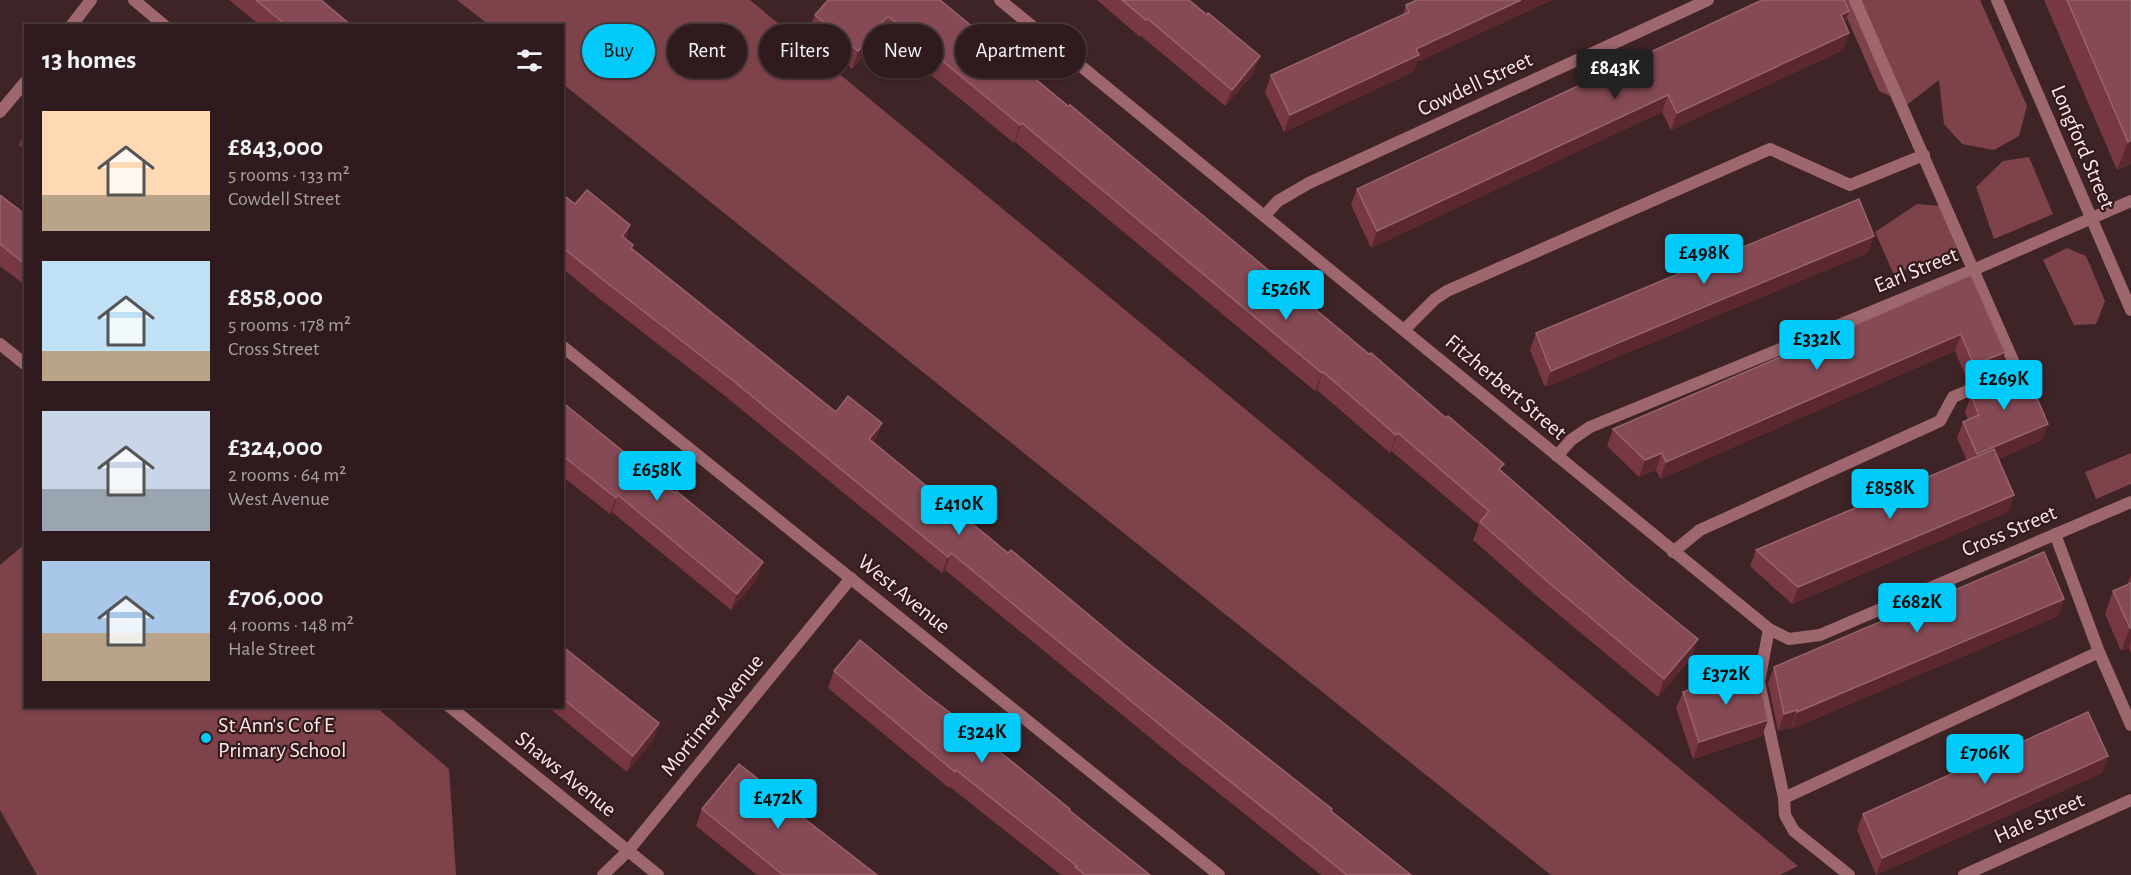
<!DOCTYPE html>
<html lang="en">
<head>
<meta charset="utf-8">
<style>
	:root { --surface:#2f1b1d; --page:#3b282a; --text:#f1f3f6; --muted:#a7a1a4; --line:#4a393b; --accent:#02cbf9 }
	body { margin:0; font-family:"Alegreya Sans",sans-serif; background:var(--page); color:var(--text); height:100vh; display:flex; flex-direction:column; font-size:22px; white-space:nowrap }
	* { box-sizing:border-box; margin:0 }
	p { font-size:20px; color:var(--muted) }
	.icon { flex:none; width:33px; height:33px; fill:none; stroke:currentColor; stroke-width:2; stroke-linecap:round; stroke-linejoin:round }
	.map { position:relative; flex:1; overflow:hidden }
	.side { position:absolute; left:24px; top:24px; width:540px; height:684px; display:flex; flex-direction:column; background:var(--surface); border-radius:0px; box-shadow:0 2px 4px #0004,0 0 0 2px var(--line) }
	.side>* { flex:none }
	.guide { position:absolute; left:582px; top:24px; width:570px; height:54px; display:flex; gap:12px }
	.price { position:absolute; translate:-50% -51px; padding:0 14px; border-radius:6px; background:var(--accent); color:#111; font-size:20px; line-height:39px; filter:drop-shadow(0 2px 3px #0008) }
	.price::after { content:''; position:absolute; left:50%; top:36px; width:18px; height:14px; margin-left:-9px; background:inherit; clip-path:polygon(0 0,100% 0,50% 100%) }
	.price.selected { background:#222; color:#fff }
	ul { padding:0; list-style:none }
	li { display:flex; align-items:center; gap:18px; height:150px; padding:0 18px }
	li span { display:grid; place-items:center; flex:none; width:168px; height:120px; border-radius:0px; color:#555 }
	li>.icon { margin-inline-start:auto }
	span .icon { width:72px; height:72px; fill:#fffc; stroke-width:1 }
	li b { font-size:26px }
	h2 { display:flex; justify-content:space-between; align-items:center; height:72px; padding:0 18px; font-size:26px }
	.tag { padding:0 21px; border-radius:27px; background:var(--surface); box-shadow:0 2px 4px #0004,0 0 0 2px var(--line); font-size:21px; line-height:54px }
	.tag.selected { background:var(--accent); color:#111 }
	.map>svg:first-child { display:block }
	.green { fill:#7d424a }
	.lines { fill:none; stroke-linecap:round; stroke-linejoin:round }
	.service { stroke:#9d676d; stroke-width:12 }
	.minor { stroke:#9d676d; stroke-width:12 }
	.tertiary { stroke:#9d676d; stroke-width:12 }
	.wall { fill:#773743 }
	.shaded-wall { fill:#5b2830 }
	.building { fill:#854a55; stroke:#98636c; stroke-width:1.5 }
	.poi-dot { fill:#02cbf9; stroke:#351a1d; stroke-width:2 }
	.labels { text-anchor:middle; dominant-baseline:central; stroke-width:4.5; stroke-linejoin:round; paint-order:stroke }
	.street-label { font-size:22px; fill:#fce9ea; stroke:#351a1d }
	.poi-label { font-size:22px; fill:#fce9ea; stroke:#351a1d; text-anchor:start }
</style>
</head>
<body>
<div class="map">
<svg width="2131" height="875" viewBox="0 0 2131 875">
	<rect width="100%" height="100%" fill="#3f2427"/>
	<g class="green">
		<path d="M457 0H750L1798 866 1780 875H1551L563 84 562 26 489 25Z"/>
		<path d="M1839 0H1980L2027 106 2019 136 1994 150 1962 144 1944 124 1939 80 1908 104 1879 91Z"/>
		<path d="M2029 157 2053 214 1994 239 1976 187 2003 161Z"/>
		<path d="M1917 204 1942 206 1960 227 1956 251 1938 266H1914L1894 275 1875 232Z"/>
		<path d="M2067 248 2086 256 2105 301 2096 324 2074 325 2043 260Z"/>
		<path d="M2131 453V484L2096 499 2085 472Z"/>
		<path d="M25 544 26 706 376 707 449 769 456 875H37L0 810V565Z"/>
	</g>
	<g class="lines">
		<g class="service">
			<path d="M1405 329 1435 299 1447 291 1770 149 1850 185 1924 155"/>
			<path d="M1673 552 1700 530 1940 421 1953 397 2017 370 1855 0"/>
			<path d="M2099 652 2131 725"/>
			<path d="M1849 875 1794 831 1785 815 1784 798 2099 652 2055 534"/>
		</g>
		<g class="minor">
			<path d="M134 0 165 26"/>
			<path d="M1000 0 1769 629 1789 639 1820 635 2131 502"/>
			<path d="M71 26 91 0"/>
			<path d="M0 112 26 81"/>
			<path d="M1265 215 1278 201 1309 183 1708 0"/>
			<path d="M0 344 26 365"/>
			<path d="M562 346 1219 875"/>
			<path d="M1557 456 1571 440 1590 427 1973 270 2131 201"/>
			<path d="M1769 629 1759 682 1784 798"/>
			<path d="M449 706 658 875"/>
			<path d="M603 875 628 851 851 578"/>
			<path d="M1964 875 2131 800"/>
		</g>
		<path class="tertiary" d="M1997 0 2131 310"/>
	</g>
	<g class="wall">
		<path d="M229 0H321L352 26H261Z"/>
		<path d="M940 0 1501 471 1692 657 1658 697 1541 600 1473 540 1479 525 1440 492 1391 451 1390 453 1317 390 1315 391 1015 142 1014 143 881 34 852 69 808 33 815 15Z"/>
		<path d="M1097 0H1189L1254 73 1225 106 1141 36 1140 37Z"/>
		<path d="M1417 0H1552L1417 62 1413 72 1284 132 1265 92 1271 75 1403 15 1406 5Z"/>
		<path d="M2044 0H2131V164L2117 170Z"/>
		<path d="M1849 11 1845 23 1849 33 1843 50 1671 130 1662 112 1371 248 1351 205 1357 189Z"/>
		<path d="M26 128V150L19 145Z"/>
		<path d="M562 194 575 204 630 225 626 238 632 249 836 412 882 423 876 439 874 442 1008 553 1125 645 1411 875H1321L1181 763 945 570 942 573 725 396 596 296 562 268Z"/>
		<path d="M0 195 26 215V286L0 266Z"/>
		<path d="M1868 253 1545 387 1530 350 1536 333Z"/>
		<path d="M1971 275 1999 369 1968 382 1955 351 1660 479 1656 470 1639 477 1607 446 1613 429Z"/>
		<path d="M2015 377 2048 424 2042 440 1998 459 2008 512 1792 604 1750 566 1756 550 1967 461 1957 438 1963 422 1968 420 1965 412 1971 396 1976 394 1981 380Z"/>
		<path d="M562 402 675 493 757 579 731 610 612 512 610 514 562 476Z"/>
		<path d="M2131 575V653L2129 648 2121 651 2105 614 2113 591 2127 585Z"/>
		<path d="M2064 599 2058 616 1791 729V727L1778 731 1768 683 1774 667Z"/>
		<path d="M562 646 659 723 653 740 627 772 547 706H562Z"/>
		<path d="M834 671 925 694 1070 809 1069 810 1150 875H1061L950 787 949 788 828 688Z"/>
		<path d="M1735 684 1762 736 1693 759 1676 708 1683 692Z"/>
		<path d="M2108 756 2102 773 1876 875 1857 830 1863 814Z"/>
		<path d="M772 790 771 792 877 875H757L696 826 702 809Z"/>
	</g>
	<g class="shaded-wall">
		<path d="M1521 0H1552L1417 62 1413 72 1284 132 1290 115 1416 49Z"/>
		<path d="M1849 11 1843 28 1841 15Z"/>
		<path d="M888 16 881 34 852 69 858 51Z"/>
		<path d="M1849 33 1843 50 1671 130 1677 113Z"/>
		<path d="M1260 56 1254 73 1225 106 1232 90Z"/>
		<path d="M1668 95 1662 112 1371 248 1377 231Z"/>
		<path d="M1022 123 1015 142 1014 143 1020 125Z"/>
		<path d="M2131 140V164L2117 170 2128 142Z"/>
		<path d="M630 225 624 242 622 236Z"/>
		<path d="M1874 236 1868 253 1545 387 1551 371Z"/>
		<path d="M1961 334 1955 351 1660 479 1666 462Z"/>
		<path d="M2005 352 1999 369 1968 382 1974 365Z"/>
		<path d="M1323 372 1317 390 1315 391 1322 373Z"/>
		<path d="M882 423 876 439 863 455 869 439Z"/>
		<path d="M2048 424 2042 440 1971 470 1977 454Z"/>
		<path d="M1398 433 1391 451 1390 453 1396 435Z"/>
		<path d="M1662 453 1656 470 1639 477 1645 460Z"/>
		<path d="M618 495 612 512 610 514 616 498Z"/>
		<path d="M2014 495 2008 512 1792 604 1798 587Z"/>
		<path d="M951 553 945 570 942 573 948 557Z"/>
		<path d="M763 562 757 579 731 610 737 594Z"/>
		<path d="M2064 599 2058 616 1791 729 1797 712Z"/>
		<path d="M2131 627V642L2129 648 2121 651 2130 628Z"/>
		<path d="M1698 639 1692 657 1658 697 1664 679Z"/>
		<path d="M1797 710 1791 727 1778 731 1784 714Z"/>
		<path d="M1768 720 1762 736 1693 759 1699 742Z"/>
		<path d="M659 723 653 740 627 772 633 756Z"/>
		<path d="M2108 756 2102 773 1876 875 1882 858Z"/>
	</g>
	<g class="building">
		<path d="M256 0H321L352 26H287Z"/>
		<path d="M828 0H940L1068 106 1070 105 1369 354 1371 353 1446 418 1448 416 1504 464 1499 469 1628 582 1698 639 1664 679 1548 582 1480 522 1489 511 1398 433 1396 435 1323 372 1322 373 1022 123 1020 125 888 16 858 51 815 15Z"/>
		<path d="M1122 0H1189L1207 15 1208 13 1260 56 1232 90 1148 19 1146 20Z"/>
		<path d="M1417 0H1521L1416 49 1419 55 1290 115 1271 75 1409 12 1406 5Z"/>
		<path d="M1762 0H1844L1849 11 1841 15 1849 33 1677 113 1668 95 1377 231 1357 189Z"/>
		<path d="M2067 0H2131V140L2128 142Z"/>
		<path d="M587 190 630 225 622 236 633 245 631 248 836 412 848 396 882 423 869 439 1008 553 1011 550 1125 645 1332 809 1331 811 1411 875H1347L1187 747 951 553 948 557 731 379 602 279 562 247V194L575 204Z"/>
		<path d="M0 195 26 215V265L0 244Z"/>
		<path d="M1859 199 1874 236 1551 371 1536 333Z"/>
		<path d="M1971 275 2005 352 1974 365 1961 334 1666 462 1662 453 1645 460 1613 429Z"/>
		<path d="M2011 367 2015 377 2026 372 2048 424 1977 454 1963 422 1979 415 1971 396 1985 390 1981 380Z"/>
		<path d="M562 402 675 493 676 491 763 562 737 594 618 495 616 498 562 455Z"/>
		<path d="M1994 449 2014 495 1798 587 1756 550Z"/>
		<path d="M2044 552 2064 599 1797 712V710L1784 714 1774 667Z"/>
		<path d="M2131 583V627L2130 628 2113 591Z"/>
		<path d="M860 640 925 694 968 726 1070 809 1069 810 1150 875H1085L1075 867 1077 866 956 770 955 772 834 671Z"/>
		<path d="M562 646 659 723 633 756 562 698Z"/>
		<path d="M1758 673 1768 720 1699 742 1683 692 1732 675 1735 684Z"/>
		<path d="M2088 712 2108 756 1882 858 1863 814Z"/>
		<path d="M739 764 772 790 770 792 877 875H783L702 809Z"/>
	</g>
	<circle class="poi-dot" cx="206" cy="738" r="6"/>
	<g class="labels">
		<g class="street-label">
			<text transform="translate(1475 84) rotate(-25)">Cowdell Street</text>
			<text transform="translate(2083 147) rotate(67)">Longford Street</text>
			<text transform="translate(1916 270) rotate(-22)">Earl Street</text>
			<text transform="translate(1506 387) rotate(40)">Fitzherbert Street</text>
			<text transform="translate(2009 531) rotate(-23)">Cross Street</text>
			<text transform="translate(904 594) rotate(39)">West Avenue</text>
			<text transform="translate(712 715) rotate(-51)">Mortimer Avenue</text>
			<text transform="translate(566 774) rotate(39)">Shaws Avenue</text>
			<text transform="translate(2039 818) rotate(-24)">Hale Street</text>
		</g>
		<g class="poi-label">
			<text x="218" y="725">St Ann's C of E<tspan x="218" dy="25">Primary School</tspan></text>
		</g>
	</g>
</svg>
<b class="price selected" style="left:1615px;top:100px">£843K</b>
<b class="price" style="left:1704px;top:285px">£498K</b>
<b class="price" style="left:1286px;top:321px">£526K</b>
<b class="price" style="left:1817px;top:371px">£332K</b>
<b class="price" style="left:2004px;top:411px">£269K</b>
<b class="price" style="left:657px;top:502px">£658K</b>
<b class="price" style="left:1890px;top:520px">£858K</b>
<b class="price" style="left:959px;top:536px">£410K</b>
<b class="price" style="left:1917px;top:634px">£682K</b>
<b class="price" style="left:1726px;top:706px">£372K</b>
<b class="price" style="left:982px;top:764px">£324K</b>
<b class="price" style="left:1985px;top:785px">£706K</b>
<b class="price" style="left:778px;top:830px">£472K</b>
<div class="guide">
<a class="tag selected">Buy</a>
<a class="tag">Rent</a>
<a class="tag">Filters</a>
<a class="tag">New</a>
<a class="tag">Apartment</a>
</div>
<section class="side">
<h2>13 homes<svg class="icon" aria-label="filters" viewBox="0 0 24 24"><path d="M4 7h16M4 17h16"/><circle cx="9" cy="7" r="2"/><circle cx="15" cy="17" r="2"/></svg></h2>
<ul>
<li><span style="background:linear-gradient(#ffd9b3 70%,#b9a48a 0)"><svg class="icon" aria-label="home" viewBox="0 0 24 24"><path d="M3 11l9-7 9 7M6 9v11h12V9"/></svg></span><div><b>£843,000</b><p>5 rooms · 133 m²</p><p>Cowdell Street</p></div></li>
<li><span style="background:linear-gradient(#bfe0f5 75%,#b9a48a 0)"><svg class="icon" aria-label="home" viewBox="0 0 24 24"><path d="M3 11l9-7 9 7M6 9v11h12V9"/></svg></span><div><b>£858,000</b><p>5 rooms · 178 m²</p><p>Cross Street</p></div></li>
<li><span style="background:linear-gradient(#c9d6e8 65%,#9aa5b1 0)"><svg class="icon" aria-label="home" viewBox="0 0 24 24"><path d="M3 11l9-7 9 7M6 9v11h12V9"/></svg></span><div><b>£324,000</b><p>2 rooms · 64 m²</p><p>West Avenue</p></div></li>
<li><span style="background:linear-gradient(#a9c7e8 60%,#b9a48a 0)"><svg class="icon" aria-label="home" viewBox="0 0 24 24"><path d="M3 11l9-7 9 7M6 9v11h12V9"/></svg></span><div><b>£706,000</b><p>4 rooms · 148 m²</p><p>Hale Street</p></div></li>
</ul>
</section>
</div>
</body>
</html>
